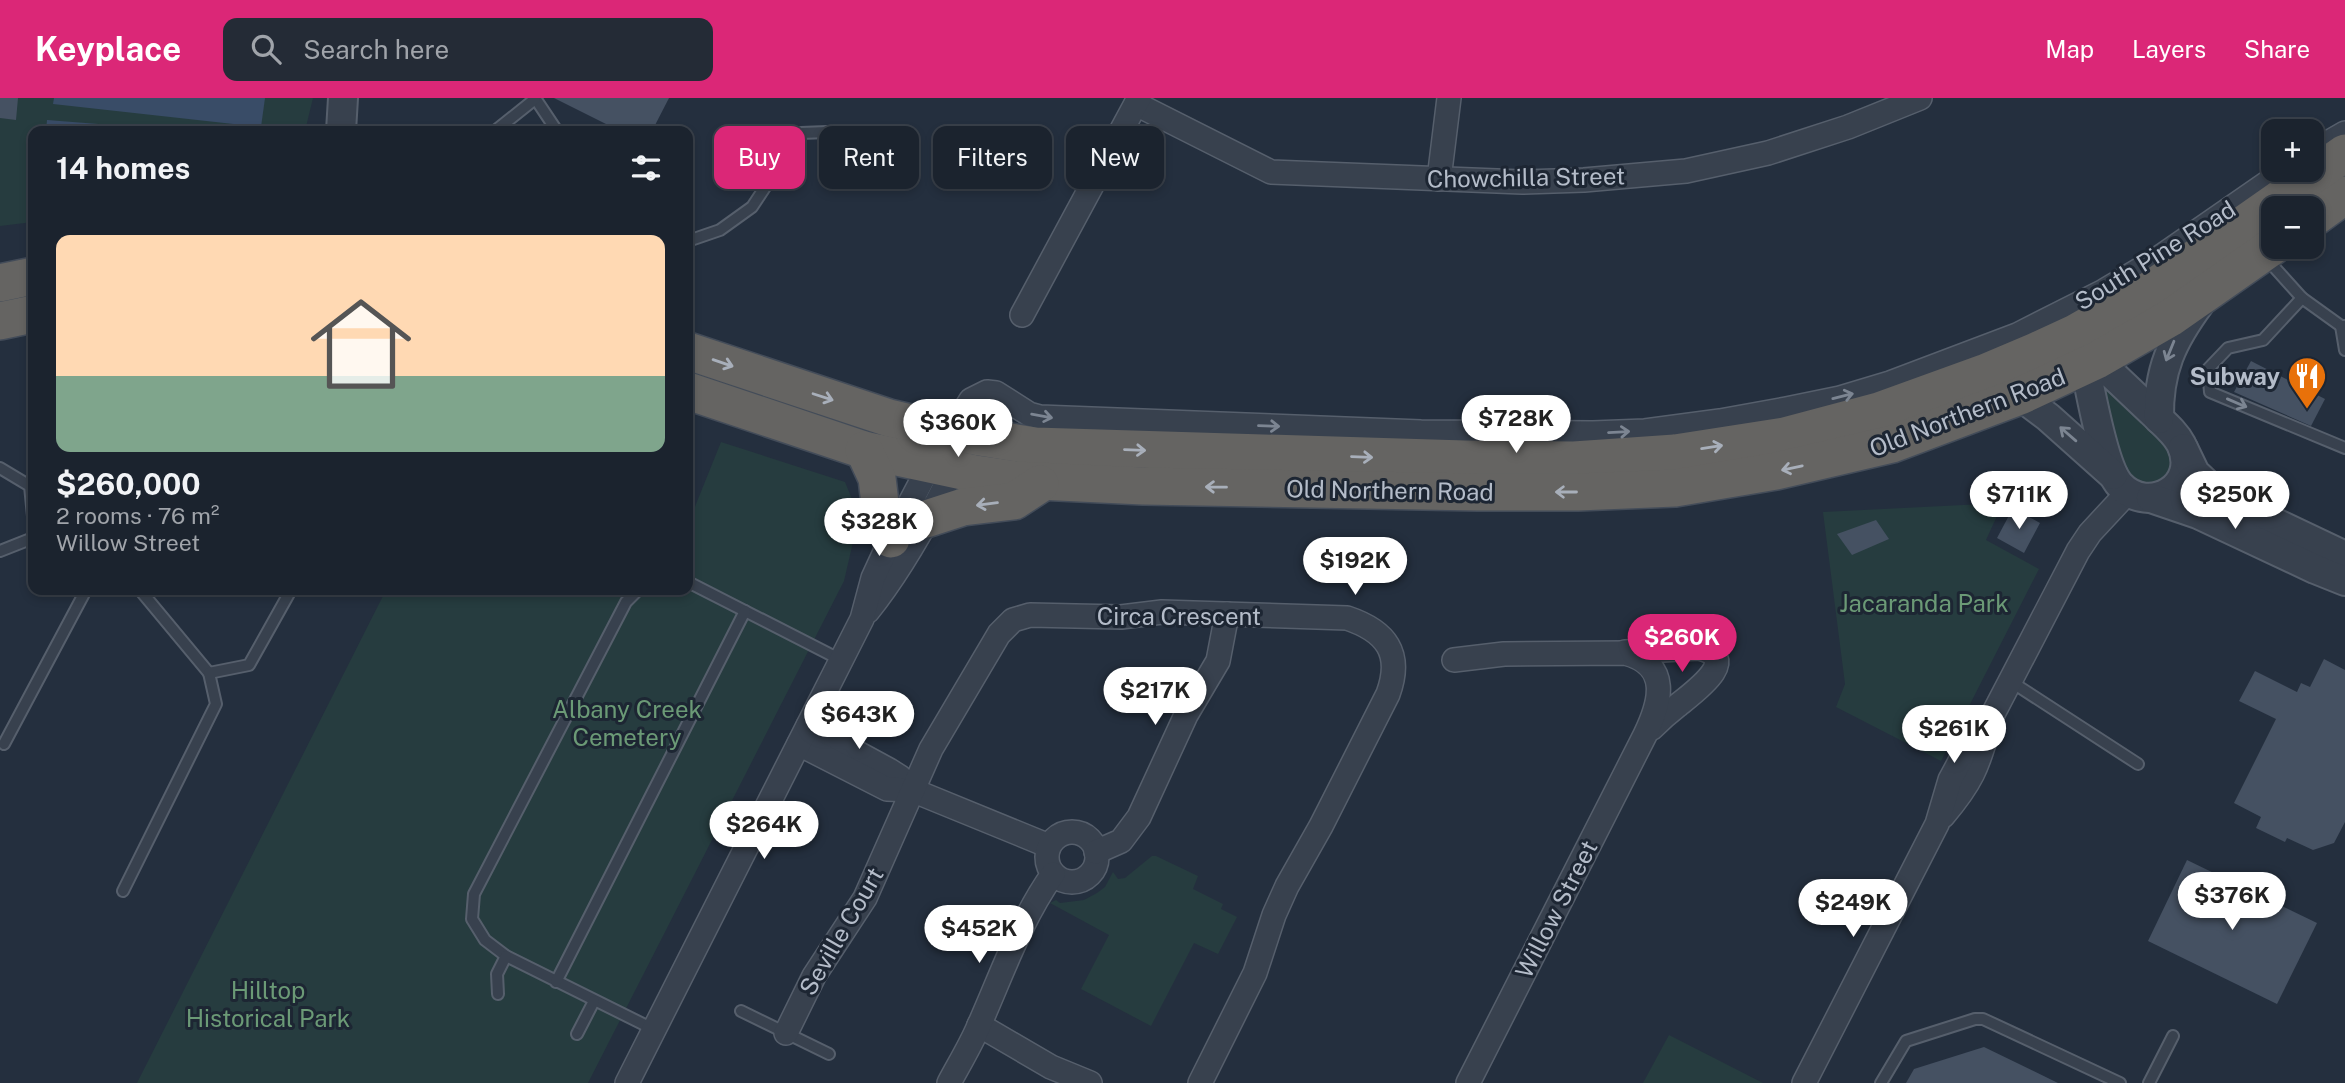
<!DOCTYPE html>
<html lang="en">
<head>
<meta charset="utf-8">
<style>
	:root { --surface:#1b232e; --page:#242b36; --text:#f1f3f6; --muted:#a0a4aa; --line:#39404a; --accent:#db2777 }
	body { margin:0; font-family:"Public Sans",sans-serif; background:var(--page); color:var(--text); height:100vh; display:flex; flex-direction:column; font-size:26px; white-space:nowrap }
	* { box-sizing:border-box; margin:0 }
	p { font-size:23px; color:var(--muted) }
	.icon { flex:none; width:38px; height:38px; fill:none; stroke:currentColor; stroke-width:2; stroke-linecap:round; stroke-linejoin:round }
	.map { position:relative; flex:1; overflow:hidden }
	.panel { position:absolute; left:28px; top:28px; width:665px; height:469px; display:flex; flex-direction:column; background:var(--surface); border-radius:14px; box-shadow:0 4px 10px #0003,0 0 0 2px var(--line) }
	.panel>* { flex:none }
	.banner { position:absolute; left:714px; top:28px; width:665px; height:63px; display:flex; gap:14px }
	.fabs { position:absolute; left:2261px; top:21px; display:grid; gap:14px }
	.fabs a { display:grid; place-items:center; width:63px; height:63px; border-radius:14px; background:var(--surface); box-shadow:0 4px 10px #0003,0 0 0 2px var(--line); font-size:35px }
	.price { position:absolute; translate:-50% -60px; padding:0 16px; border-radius:24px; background:#fff; color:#222; font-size:23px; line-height:46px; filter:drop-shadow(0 2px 4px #0008) }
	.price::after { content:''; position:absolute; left:50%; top:42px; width:21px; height:16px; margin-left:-10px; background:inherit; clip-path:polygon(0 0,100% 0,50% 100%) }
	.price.current { background:var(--accent); color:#fff }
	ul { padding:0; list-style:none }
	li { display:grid; align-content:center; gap:14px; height:371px; padding:0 28px }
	li span { display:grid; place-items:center; height:217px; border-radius:14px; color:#555 }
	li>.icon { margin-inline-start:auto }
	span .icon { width:126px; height:126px; fill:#fffc; stroke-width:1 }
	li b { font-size:30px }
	h2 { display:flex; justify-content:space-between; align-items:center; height:84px; padding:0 28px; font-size:30px }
	.pill { padding:0 24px; border-radius:14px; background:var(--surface); box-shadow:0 4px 10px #0003,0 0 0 2px var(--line); font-size:24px; line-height:63px }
	.pill.current { background:var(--accent); color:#fff }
	header { display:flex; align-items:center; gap:42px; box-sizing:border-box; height:98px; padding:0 35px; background:var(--accent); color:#fff }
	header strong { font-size:33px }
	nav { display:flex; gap:38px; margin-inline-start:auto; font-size:24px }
	.search { width:490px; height:63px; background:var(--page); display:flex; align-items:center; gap:18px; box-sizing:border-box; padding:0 24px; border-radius:14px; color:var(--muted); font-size:26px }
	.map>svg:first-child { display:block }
	.green { fill:#263c3f }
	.water { fill:#394c67 }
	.building { fill:#455162 }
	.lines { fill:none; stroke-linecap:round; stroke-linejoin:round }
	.service-casing { stroke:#565f6c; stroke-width:14 }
	.minor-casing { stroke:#565f6c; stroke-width:26 }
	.tertiary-casing { stroke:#565f6c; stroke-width:32 }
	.trunk-casing { stroke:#434c59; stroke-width:40 }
	.service { stroke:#38414e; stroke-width:10 }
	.minor { stroke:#38414e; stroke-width:23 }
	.tertiary { stroke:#38414e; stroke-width:28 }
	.trunk { stroke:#656462; stroke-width:37 }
	.oneway { stroke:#7c8592 }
	.oneway2 { stroke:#a8afba }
	.labels { text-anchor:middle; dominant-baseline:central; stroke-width:6; stroke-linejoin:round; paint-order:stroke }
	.street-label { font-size:24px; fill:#b4bcc9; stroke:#1d2633 }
	.poi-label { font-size:24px; font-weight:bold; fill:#b4bcc9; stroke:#1d2633; text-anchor:end }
	.park-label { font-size:24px; fill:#6b9a76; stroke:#1d2633 }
</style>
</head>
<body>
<header>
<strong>Keyplace</strong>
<div class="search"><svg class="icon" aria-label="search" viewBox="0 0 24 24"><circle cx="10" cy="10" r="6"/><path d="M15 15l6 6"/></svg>Search here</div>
<nav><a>Map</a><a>Layers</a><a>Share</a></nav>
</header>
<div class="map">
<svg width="2345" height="985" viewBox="0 0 2345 985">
	<rect width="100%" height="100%" fill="#242f3e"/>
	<g class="green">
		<path d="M0 0H313L305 33H33V124L0 128Z"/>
		<path d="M2103 282 2166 347C2168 352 2172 358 2171 363 2171 383 2143 394 2130 379 2114 359 2106 310 2098 284Z"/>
		<path d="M721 344 845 384 859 418 844 483 588 985H137L386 492H688V426Z"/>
		<path d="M2003 405 1986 442 2039 471 1941 663 1836 609 1845 586 1823 414Z"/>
		<path d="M1152 758H1156L1198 778 1193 791 1223 806 1221 811 1237 819 1218 856 1194 845 1151 928 1081 891 1109 837 1050 805 1056 802 1060 805 1084 802 1097 795 1105 789 1113 774 1118 781 1125 780Z"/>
		<path d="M1669 937 1763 985H1643Z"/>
	</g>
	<g class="water">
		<path d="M54 0H265L261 29 53 6Z"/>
		<path d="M47 22 137 29V33H46Z"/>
	</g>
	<g class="building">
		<path d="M0 0H18L16 22 0 20Z"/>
		<path d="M554 0H669L652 33H620Z"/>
		<path d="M2251 263 2325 301 2311 328 2234 294Z"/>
		<path d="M2013 410 2040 425 2024 455 1997 440Z"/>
		<path d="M1876 422 1889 441 1852 457 1837 436Z"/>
		<path d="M2324 561 2345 572V724L2334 745 2313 752 2287 740 2285 744 2256 730 2261 719 2234 705 2276 621 2239 603 2255 573 2297 594 2301 585 2310 589Z"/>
		<path d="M2187 762 2317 825 2277 906 2148 843Z"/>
		<path d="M1984 949 2058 985H1906L1914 971Z"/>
	</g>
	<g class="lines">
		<g class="service-casing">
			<g id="service">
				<path d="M535 0 557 33"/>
				<path d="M495 33 535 1"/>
				<path d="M688 143 720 132 752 109 801 35 853 33"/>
				<path d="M2266 160 2302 200 2341 228H2345"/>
				<path d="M2302 200 2263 242 2228 250 2208 271 2210 294 2345 350"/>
				<path d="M2341 228 2345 252"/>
				<path d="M0 370 30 388 33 418"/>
				<path d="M0 453 33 440"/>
				<path d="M688 484 841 562"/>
				<path d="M140 492 209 575"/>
				<path d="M638 492 626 504 474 796 472 821 485 842 506 858 653 931"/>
				<path d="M2010 583 2138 666"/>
				<path d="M4 646 86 492"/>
				<path d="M123 793 216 606 209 575 249 567 291 492"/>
				<path d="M556 884 745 513"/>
				<path d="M498 896 497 876 506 858"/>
				<path d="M741 913 829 956"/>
				<path d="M577 936 594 903"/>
				<path d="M1881 985 1906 943 1975 921H1983L2120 985"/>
				<path d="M2149 985 2173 938"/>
			</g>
		</g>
		<g class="minor-casing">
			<g id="minor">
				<path d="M1136 6 1271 74 1522 84 1584 82 1686 73 1768 55 1848 29 1920 0"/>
				<path d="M2312 54 2345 35"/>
				<path d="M1439 81 1449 0"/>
				<path d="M1022 217 1139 0"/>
				<path d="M868 513C904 468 933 414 958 362"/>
				<path d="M1625 554 1699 550C1744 560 1691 596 1677 608 1668 615 1660 622 1652 630"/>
				<path d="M1454 562 1504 556 1625 555C1671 567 1661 604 1645 637L1468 985"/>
				<path d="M808 628 889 672 900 679 912 692"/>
				<path d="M799 646 887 691 912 692 1049 748"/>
				<path d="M1943 718C1971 685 1978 669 1989 628"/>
				<circle cx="1072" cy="759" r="25"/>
				<path d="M1096 754 1121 743 1139 719 1186 617 1218 563 1227 516"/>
				<path d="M979 927 1051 969 1090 985"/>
				<path d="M786 935 814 878 865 800 931 651 999 536 1013 522 1030 517 1121 519 1162 514 1347 520C1386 533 1403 555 1388 596L1321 728 1287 788 1274 817 1255 875 1200 985"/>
				<path d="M627 985 862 521 873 480 891 441 930 367 971 302 987 294 996 295 1029 316 1040 319 1421 334 1593 335 1645 333 1720 323 1786 311 1840 300 1890 285 2017 237 2104 193 2156 162 2286 72"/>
				<path d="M949 985C958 968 969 950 977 932 1001 879 1019 824 1053 776"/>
				<path d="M1804 985 1937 726 1950 682 1965 654 1992 618 2078 453 2090 435 2129 393"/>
			</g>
		</g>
		<g class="tertiary-casing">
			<g id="tertiary">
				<path d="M341 33 343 0"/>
				<path d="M2085 268C2091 294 2103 369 2120 387 2149 418 2201 388 2181 346 2175 334 2162 324 2152 314 2134 297 2116 280 2097 262"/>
				<path d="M2020 298 2048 319 2113 377"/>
				<path d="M2159 321C2158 272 2172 243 2200 205"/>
				<path d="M2183 350 2195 375 2212 391 2242 409 2345 458"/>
				<path d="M2151 400 2198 416 2315 471 2345 483"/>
			</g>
		</g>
		<g class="trunk-casing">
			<g id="trunk">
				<path d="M2312 121 2345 97"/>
				<path d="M0 185 33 178"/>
				<path d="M0 223 33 216"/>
				<path d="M688 253 889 320 949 334 1035 348 1465 361 1574 362 1675 355 1785 338 1879 313 1984 275 2036 253 2075 235 2147 194 2345 55"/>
				<path d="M688 293 864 352 976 376 1016 382 1143 388 1477 394H1578L1675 390 1776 373 1892 346 2020 298 2097 262 2170 220 2273 148"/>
				<path d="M864 352 877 380 881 414 891 441"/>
				<path d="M926 421 963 409 1014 403 1040 386"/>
			</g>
		</g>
		<use href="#service" class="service"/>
		<use href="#minor" class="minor"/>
		<use href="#tertiary" class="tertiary"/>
		<use href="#trunk" class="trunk"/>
	</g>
	<defs><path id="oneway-shaft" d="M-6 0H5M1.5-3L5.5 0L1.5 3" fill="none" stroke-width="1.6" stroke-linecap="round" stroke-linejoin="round" transform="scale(1.75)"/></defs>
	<g class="oneway">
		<use href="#oneway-shaft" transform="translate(2170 253) rotate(112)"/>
		<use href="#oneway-shaft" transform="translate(1843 298) rotate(-14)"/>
		<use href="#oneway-shaft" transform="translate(2237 305) rotate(23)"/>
		<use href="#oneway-shaft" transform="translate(1042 318) rotate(10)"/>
		<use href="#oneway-shaft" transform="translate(1269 328) rotate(2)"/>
		<use href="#oneway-shaft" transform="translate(1619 334) rotate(-3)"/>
		<use href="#oneway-shaft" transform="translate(2068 336) rotate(-139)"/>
	</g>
	<g class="oneway2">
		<use href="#oneway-shaft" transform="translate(723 265) rotate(19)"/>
		<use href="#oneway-shaft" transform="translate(823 299) rotate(18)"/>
		<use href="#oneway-shaft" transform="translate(1712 349) rotate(-9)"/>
		<use href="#oneway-shaft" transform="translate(1135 352) rotate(2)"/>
		<use href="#oneway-shaft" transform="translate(1362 359) rotate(2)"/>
		<use href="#oneway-shaft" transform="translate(1792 370) rotate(168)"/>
		<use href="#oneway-shaft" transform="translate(1216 389) rotate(-179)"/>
		<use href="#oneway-shaft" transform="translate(1566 394) rotate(-180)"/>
		<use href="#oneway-shaft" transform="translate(987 406) rotate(173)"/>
	</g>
	<defs>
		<g id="restaurant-pin" transform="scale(2.0125)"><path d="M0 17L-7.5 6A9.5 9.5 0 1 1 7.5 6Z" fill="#e8710a" stroke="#1d2633"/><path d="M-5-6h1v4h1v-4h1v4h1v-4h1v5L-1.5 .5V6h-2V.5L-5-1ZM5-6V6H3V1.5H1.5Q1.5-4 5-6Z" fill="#fff"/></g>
	</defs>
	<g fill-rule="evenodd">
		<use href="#restaurant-pin" x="2307" y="278"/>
	</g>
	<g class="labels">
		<g class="street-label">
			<text transform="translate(1526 79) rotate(-1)">Chowchilla Street</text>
			<text transform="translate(2155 157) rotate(-32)">South Pine Road</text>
			<text transform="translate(1967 314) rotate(-21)">Old Northern Road</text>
			<text transform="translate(1390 392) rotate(1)">Old Northern Road</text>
			<text x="1179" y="518">Circa Crescent</text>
			<text transform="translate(1556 811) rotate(-63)">Willow Street</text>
			<text transform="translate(841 833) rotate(-60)">Seville Court</text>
		</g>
		<g class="poi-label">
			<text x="2280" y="278">Subway</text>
		</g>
		<g class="park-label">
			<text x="1924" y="505">Jacaranda Park</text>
			<text x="627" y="611">Albany Creek<tspan x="627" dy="28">Cemetery</tspan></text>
			<text x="268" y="892">Hilltop<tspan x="268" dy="28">Historical Park</tspan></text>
		</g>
	</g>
</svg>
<div class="fabs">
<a>+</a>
<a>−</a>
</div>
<b class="price" style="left:1516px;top:357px">$728K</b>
<b class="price" style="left:958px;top:361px">$360K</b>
<b class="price" style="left:2019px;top:433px">$711K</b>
<b class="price" style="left:2235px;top:433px">$250K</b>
<b class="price" style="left:879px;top:460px">$328K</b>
<b class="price" style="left:1355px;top:499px">$192K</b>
<b class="price current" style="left:1682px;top:576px">$260K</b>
<b class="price" style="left:1155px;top:629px">$217K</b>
<b class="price" style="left:859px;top:653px">$643K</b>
<b class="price" style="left:1954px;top:667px">$261K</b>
<b class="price" style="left:764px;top:763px">$264K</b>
<b class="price" style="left:2232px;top:834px">$376K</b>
<b class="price" style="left:1853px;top:841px">$249K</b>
<b class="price" style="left:979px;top:867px">$452K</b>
<div class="banner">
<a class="pill current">Buy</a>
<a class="pill">Rent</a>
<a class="pill">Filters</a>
<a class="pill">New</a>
</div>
<section class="panel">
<h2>14 homes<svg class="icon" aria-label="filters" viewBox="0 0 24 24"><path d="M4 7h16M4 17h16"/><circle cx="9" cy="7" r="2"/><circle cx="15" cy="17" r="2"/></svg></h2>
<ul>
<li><span style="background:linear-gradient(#ffd9b3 65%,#7fa58c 0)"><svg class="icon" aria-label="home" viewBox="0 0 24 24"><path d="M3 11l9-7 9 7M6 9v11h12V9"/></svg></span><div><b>$260,000</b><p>2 rooms · 76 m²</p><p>Willow Street</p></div></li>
</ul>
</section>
</div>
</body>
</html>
